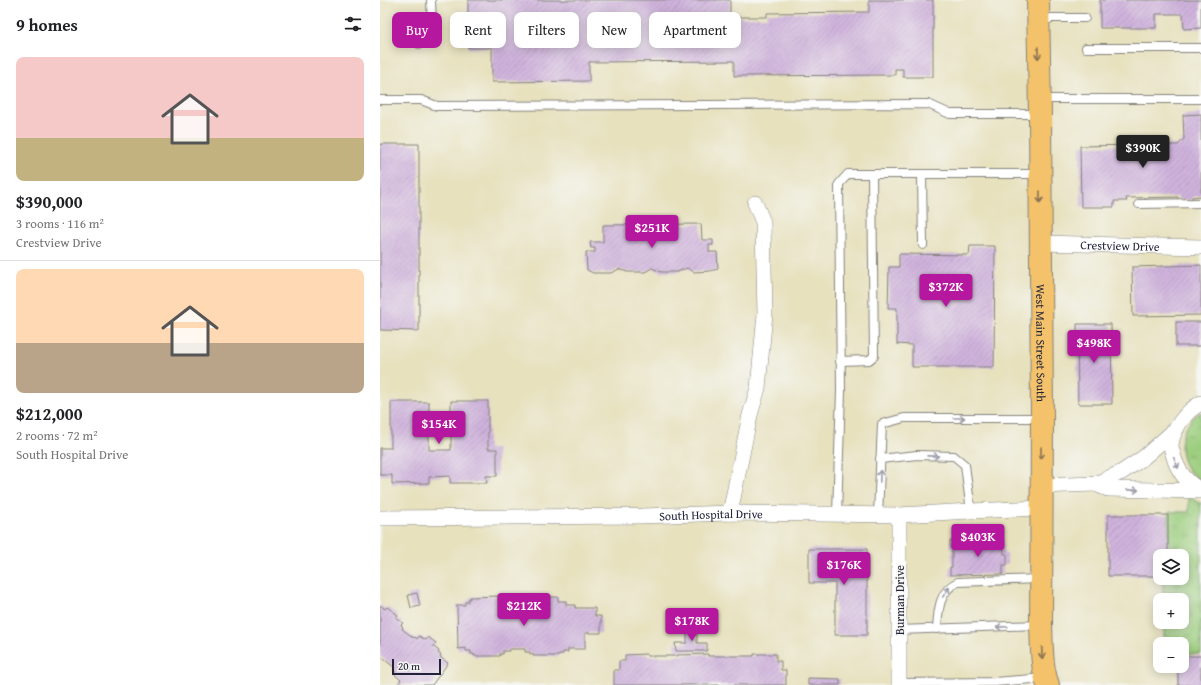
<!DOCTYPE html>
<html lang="en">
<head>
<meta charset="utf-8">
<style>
	:root { --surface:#fff; --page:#f6f6f6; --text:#202124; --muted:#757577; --line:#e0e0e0; --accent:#b5179e }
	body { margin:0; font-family:"Gentium Book Plus",serif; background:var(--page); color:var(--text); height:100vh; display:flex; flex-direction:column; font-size:15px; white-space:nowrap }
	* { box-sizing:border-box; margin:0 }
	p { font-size:13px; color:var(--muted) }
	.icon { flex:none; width:22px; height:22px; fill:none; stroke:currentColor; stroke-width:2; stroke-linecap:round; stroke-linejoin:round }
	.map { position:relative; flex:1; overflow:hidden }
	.details { display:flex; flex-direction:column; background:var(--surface); width:380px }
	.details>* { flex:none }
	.hud { position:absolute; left:12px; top:12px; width:380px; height:36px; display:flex; gap:8px }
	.buttons { position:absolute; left:773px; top:549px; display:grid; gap:8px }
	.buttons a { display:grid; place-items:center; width:36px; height:36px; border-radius:8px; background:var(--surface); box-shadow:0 2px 10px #0003; font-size:20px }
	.scale { position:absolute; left:12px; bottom:10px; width:49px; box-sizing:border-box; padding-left:4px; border:2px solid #22223b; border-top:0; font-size:11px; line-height:14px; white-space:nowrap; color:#22223b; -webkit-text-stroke:3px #f6f6f2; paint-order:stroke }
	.price { position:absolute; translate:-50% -34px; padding:0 9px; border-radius:4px; background:var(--accent); color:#fff; font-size:13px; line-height:26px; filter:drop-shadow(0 1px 2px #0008) }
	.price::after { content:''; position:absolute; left:50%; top:24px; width:12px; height:9px; margin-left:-6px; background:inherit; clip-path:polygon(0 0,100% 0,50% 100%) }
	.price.on { background:#222; color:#fff }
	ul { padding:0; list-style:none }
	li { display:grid; align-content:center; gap:8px; height:212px; padding:0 16px }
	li+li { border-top:1px solid var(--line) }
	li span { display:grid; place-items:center; height:124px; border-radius:8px; color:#555 }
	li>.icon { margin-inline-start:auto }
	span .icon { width:72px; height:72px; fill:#fffc; stroke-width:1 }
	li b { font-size:17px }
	h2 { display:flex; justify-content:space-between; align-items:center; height:48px; padding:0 16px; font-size:17px }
	.tag { padding:0 14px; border-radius:8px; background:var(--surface); box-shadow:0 2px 10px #0003; font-size:14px; line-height:36px }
	.tag.on { background:var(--accent); color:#fff }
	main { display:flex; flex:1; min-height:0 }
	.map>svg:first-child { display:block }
	.grass { fill:url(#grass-tufts); stroke:#5f785c }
	.building { fill:url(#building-hatch) }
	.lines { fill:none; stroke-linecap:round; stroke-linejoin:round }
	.service-casing { stroke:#84827c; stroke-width:10 }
	.minor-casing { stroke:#84827c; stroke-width:16 }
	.primary-casing { stroke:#84827c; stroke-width:24 }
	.service { stroke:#fff; stroke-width:8 }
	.minor { stroke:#fff; stroke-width:15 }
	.primary { stroke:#f3c26a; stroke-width:22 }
	.oneway { stroke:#8a7252 }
	.oneway2 { stroke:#9c9ca7 }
	.labels { text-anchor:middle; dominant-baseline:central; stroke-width:3; stroke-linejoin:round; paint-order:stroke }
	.street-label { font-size:12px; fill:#22223b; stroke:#f6f6f2 }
</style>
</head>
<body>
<main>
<section class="details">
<h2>9 homes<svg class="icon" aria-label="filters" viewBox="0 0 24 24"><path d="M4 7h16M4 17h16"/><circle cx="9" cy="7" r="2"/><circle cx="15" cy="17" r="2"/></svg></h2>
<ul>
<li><span style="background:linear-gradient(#f6c9c9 65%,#c2b280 0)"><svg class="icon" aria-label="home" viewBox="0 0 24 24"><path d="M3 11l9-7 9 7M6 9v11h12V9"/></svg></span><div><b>$390,000</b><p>3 rooms · 116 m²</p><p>Crestview Drive</p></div></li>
<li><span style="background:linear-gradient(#ffd9b3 60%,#b9a48a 0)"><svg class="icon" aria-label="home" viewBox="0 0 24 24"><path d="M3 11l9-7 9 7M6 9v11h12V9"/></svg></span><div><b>$212,000</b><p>2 rooms · 72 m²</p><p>South Hospital Drive</p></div></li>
</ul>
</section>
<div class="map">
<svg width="821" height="685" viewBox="0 0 821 685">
	<defs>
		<pattern id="grass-tufts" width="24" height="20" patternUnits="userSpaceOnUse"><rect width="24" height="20" fill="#9cce7e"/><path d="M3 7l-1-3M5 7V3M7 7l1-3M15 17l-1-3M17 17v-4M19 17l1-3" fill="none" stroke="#86b16e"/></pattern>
		<pattern id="building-hatch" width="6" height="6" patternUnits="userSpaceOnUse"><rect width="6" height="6" fill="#cfb2dc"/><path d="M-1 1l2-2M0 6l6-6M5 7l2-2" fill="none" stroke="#b199be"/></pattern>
	</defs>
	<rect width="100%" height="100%" fill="#f6f6f2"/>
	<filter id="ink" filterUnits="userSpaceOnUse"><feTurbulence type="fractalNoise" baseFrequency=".025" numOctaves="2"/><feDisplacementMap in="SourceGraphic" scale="8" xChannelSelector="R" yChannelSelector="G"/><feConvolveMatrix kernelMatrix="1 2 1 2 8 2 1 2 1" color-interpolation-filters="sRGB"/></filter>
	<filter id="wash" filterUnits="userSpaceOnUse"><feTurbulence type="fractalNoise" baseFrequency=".012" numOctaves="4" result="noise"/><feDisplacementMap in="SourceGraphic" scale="16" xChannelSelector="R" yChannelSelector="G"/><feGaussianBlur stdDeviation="0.9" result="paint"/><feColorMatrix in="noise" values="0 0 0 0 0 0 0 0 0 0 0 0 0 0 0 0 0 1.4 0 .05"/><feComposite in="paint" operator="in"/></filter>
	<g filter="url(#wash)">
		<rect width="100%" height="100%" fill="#e7e1be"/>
		<g class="grass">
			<path d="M821 412V481C816 477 811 474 807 468 795 450 802 423 821 412Z"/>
			<path d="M809 496 817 502 821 503V654H802V644H784V622H802V600H783V578H802V556H789V512H809Z"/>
		</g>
		<g id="blocks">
			<g class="building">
				<path d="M88 0H350V17H387V13L489 12V0H553V77H523V69H515V75L354 76V61L209 62V81L112 82V48H88Z"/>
				<path d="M720 0H821V28L804 29 803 14H776V28H720Z"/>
				<path d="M821 114V196L812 197V200H798V197L746 198 747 201H734V207H701L700 146 761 145 760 141H782L783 145H798L804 139 803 115Z"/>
				<path d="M0 144H39V331L0 330Z"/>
				<path d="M321 224 322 240H333V245H329V252H337L338 269 330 271 314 272 307 268 297 272H281L272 268 265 272H247L239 269 231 273H213L207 270 206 252H215V248H211L210 242H223V225Z"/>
				<path d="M590 246H615L614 367H532V345L517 344V308H508L509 267H519V254L589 255Z"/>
				<path d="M821 265V315L753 316 752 267Z"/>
				<rect x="796" y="322" width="25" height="24"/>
				<path d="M697 324H731L732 404H698Z"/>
				<path d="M71 401H108V449H117V476H106L107 483H70V476L49 477V483L12 484V475H0V448H11V402H49V450H71Z"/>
				<path d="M728 515H788V556H780V576H728Z"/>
				<path d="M623 540 624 554H627V565H623V574L570 575V567H572V548H570V541Z"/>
				<path d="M429 549H487V635H455V583H429Z"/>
				<path d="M37 593 40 606 31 608 28 595Z"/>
				<path d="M119 596V600L123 599V602L128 601V608H147V604L151 603V600H154V597H178V601H186V605H195V608H215V616H221V633H205V649H188V652H183V654H179V656H153V654H150V652H145V649H129V651H123V654H120V656H94V654H91V651H86V648L78 649 77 605H85V602H88V599H90V597Z"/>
				<path d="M0 605 5 609 7 607 18 615 16 618 23 623 21 625 23 627 22 629 34 638 35 637 37 639 39 636 46 640 48 637 56 643 53 646 59 651 58 653 61 655 60 657 68 663 52 685H29L28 684 20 685 18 684 21 680 14 674 16 672 13 670 15 668 0 656Z"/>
				<path d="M307 626H317V643H327V651H296L295 643H307Z"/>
				<path d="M267 654V656H297V655L328 654V656H374V654H396V661H401V670H406V685H234V670H239V661H245V655Z"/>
				<path d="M802 656H821V685H798V666H802Z"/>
				<path d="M428 678 460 679V685H428Z"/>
			</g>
		</g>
	</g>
	<g filter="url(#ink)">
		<use href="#blocks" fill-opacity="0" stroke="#84827c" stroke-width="1"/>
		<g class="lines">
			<g class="service-casing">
				<g id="service">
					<path d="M660 23 671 18H705"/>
					<path d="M39 44 52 28 51 0"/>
					<path d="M706 48H821"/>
					<path d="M660 99H821"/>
					<path d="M0 100H41L57 106 548 104 570 114H659"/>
					<path d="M542 174 543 245"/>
					<path d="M759 204 821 203"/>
					<path d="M460 361 489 360 494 356 492 174"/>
					<path d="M500 459 537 455 574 456 585 465 591 511"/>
					<path d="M457 514 461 391 459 184 468 174H660"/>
					<path d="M498 515 502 424 524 418H661"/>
					<path d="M557 629C558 611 559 590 578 582L660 579"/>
					<path d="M519 630 660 625"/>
					<path d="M519 683 614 682 665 678"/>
				</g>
			</g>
			<g class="minor-casing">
				<g id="minor">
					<path id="s1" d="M660 243 821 247"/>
					<path d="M821 403C806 411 793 428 791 445 791 448 792 451 793 454 797 470 807 483 821 490"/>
					<path d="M715 484 728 489 821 491"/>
					<path d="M661 486 715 484 742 472 763 458 797 428"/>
					<path d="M350 513 370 415 378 388 385 314 383 222 375 203"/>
					<path id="s2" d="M0 518 262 516 350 513 519 515 591 511 662 508"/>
					<path d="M519 685V515"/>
				</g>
			</g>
			<g class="primary-casing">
				<g id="primary">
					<path id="s3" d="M658 0 660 114 662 418 661 625C662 645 661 666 668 685"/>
				</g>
			</g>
			<use href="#service" class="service"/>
			<use href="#minor" class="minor"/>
			<use href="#primary" class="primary"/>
		</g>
		<defs><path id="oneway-shaft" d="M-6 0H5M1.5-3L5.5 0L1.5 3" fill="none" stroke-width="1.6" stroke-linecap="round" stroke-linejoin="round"/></defs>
		<g class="oneway">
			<use href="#oneway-shaft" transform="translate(658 53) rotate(89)"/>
			<use href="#oneway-shaft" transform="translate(660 197) rotate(90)"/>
			<use href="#oneway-shaft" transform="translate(661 453) rotate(90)"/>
			<use href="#oneway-shaft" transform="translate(662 653) rotate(87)"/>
		</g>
		<g class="oneway2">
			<use href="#oneway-shaft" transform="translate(579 418)"/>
			<use href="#oneway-shaft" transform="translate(553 456) rotate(1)"/>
			<use href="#oneway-shaft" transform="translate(796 463) rotate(67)"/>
			<use href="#oneway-shaft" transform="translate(500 476) rotate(-88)"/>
			<use href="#oneway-shaft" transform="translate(753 490) rotate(1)"/>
			<use href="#oneway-shaft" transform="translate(566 592) rotate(-56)"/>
			<use href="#oneway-shaft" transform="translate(622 627) rotate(178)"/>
		</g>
	</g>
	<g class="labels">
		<g class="street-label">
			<text stroke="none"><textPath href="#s1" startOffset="80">Crestview Drive</textPath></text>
			<text stroke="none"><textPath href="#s3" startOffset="343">West Main Street South</textPath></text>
			<text stroke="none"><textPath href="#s2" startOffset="331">South Hospital Drive</textPath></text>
			<text transform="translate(519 600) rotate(-90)">Burman Drive</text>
		</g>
	</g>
</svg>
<div class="buttons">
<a><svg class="icon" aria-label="layers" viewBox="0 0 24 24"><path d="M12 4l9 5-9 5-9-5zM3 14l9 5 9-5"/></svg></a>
<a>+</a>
<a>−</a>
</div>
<div class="scale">20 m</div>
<b class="price on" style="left:763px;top:169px">$390K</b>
<b class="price" style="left:272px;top:249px">$251K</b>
<b class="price" style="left:566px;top:308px">$372K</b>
<b class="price" style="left:714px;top:364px">$498K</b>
<b class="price" style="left:59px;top:445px">$154K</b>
<b class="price" style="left:598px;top:558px">$403K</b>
<b class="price" style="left:464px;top:586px">$176K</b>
<b class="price" style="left:144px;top:627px">$212K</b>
<b class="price" style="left:312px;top:642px">$178K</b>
<div class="hud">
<a class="tag on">Buy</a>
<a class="tag">Rent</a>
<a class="tag">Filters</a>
<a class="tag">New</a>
<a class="tag">Apartment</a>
</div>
</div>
</main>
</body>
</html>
